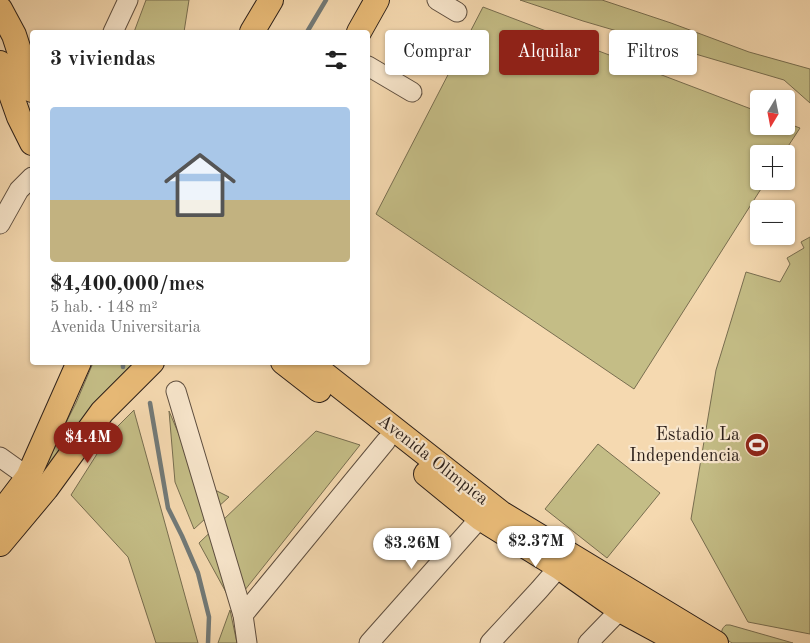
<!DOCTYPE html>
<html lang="es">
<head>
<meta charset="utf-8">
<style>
	:root { --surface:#fff; --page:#f6f6f6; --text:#222; --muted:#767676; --accent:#8f2418 }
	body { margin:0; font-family:"Old Standard TT",serif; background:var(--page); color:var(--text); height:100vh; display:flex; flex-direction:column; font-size:19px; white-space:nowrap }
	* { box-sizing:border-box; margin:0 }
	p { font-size:16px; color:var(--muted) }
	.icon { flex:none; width:28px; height:28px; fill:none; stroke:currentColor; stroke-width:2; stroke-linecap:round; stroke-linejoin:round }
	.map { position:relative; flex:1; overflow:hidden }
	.details { position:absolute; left:30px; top:30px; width:340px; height:335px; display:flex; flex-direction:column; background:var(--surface); border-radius:5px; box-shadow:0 1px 4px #0004 }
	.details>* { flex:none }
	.banner { position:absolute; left:385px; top:30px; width:350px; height:45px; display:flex; gap:10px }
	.needle { width:32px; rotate:190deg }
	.controls { position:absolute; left:750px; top:90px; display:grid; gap:10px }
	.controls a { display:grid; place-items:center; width:45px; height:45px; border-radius:5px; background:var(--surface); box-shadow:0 1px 4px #0004; font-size:25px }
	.price { position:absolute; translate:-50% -42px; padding:0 11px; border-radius:18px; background:#fff; color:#222; font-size:16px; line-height:32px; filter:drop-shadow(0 1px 2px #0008) }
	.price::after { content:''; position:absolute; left:50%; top:30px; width:15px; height:11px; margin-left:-8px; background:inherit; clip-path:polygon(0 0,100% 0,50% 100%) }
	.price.on { background:var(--accent); color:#fff }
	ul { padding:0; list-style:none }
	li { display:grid; align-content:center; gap:10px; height:265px; padding:0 20px }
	li span { display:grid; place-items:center; height:155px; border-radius:5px; color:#555 }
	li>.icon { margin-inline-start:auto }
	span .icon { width:90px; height:90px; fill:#fffc; stroke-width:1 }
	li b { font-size:21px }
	h2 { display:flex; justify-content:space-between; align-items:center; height:60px; padding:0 20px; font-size:21px }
	.tag { padding:0 18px; border-radius:5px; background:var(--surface); box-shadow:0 1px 4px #0004; font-size:18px; line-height:45px }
	.tag.on { background:var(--accent); color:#fff }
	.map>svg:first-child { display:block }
	.green { fill:#c4bd86; stroke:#786e50 }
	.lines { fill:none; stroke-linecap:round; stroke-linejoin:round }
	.stream { stroke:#727a78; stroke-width:4.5 }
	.minor-casing { stroke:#5e4e3f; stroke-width:21 }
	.major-casing { stroke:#2b1f19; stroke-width:26 }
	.minor { stroke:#f8e6cc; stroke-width:19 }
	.major { stroke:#eabc78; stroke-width:24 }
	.labels { text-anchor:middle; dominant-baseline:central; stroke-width:4.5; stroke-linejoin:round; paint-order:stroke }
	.poi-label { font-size:18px; fill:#2b1f19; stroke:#f8e6cc; text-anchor:end }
	.street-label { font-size:18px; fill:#2b1f19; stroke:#f8e6cc }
</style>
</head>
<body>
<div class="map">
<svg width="810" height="643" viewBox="0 0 810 643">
	<rect width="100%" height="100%" fill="#f5d9b0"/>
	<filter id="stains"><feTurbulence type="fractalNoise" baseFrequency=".004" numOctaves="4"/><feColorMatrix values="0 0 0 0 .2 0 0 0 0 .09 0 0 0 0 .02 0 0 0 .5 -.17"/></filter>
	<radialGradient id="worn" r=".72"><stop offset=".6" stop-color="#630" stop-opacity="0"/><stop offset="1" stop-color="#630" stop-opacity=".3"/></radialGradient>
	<g class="green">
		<path d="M146 0H189L184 32H134Z"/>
		<path d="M520 0H602L671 23 749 52 810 69V103L784 80 583 21Z"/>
		<path d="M483 7 759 112V126H786V123L800 128 783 154H759V181H766L634 389 376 214Z"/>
		<path d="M810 237V634L748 622 691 519 716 370 746 272 780 282 790 264 787 258 804 248 801 242Z"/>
		<path d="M93 363H141L48 474 43 471 45 464 76 403Z"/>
		<path d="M134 410V411L198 643H156L128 557 71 495 109 435Z"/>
		<path d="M169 411 199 482 229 497 194 529 175 482Z"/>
		<path d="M316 431 360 445 233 605 199 543Z"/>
		<path d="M598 444 660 493 607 558 545 509Z"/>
		<path d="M230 610 237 643H218Z"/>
		<path d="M726 625H730L793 643H732C724 638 717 632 726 625Z"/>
	</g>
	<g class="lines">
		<g class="stream">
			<path d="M307 32 326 0"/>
			<path d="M123 367V362"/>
			<path d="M150 403 168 508 182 536 198 573 209 617 208 643"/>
		</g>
		<g class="minor-casing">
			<g id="minor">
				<path d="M437 0 457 12"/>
				<path d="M113 32 128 0"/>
				<path d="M368 66 412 92"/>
				<path d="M0 224 19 190 32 177"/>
				<path d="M176 391 243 615 247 643"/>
				<path d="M0 457 28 477"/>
				<path d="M243 615 386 441"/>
				<path d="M369 643 480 518"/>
				<path d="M490 643 539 590 559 567"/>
				<path d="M588 643 620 610"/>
			</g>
		</g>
		<g class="major-casing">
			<g id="major">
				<path d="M0 9 14 35 32 90"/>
				<path d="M252 32 271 0"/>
				<path d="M359 32 377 0"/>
				<path d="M0 63 19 117 32 143"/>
				<path d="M283 362 319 390"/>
				<path d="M309 362 501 513 716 643"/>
				<path d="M426 474 480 518 559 567 620 610 681 643"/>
				<path d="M0 514 28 477 79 362"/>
				<path d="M0 544 46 489 102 412 152 362"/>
			</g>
		</g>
		<use href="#minor" class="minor"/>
		<use href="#major" class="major"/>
	</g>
	<defs>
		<g id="stadium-disc" transform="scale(1.25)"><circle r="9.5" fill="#8f2418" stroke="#f8e6cc"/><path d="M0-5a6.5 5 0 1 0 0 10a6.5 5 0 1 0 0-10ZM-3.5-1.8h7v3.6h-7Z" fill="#fff"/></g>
	</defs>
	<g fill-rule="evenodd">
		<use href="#stadium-disc" x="757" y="445"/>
	</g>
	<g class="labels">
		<g class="poi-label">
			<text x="740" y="435">Estadio La<tspan x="740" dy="21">Independencia</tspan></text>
		</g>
		<g class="street-label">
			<text transform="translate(433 460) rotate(38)">Avenida Olimpica</text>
		</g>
	</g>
	<rect width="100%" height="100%" filter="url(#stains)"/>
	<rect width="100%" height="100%" fill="url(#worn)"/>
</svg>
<div class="controls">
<a><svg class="needle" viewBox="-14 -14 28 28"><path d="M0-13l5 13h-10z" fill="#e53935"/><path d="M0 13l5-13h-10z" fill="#767676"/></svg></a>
<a>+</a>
<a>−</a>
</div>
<b class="price on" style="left:88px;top:464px">$4.4M</b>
<b class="price" style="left:536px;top:568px">$2.37M</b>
<b class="price" style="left:412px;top:570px">$3.26M</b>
<div class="banner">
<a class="tag">Comprar</a>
<a class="tag on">Alquilar</a>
<a class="tag">Filtros</a>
</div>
<section class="details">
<h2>3 viviendas<svg class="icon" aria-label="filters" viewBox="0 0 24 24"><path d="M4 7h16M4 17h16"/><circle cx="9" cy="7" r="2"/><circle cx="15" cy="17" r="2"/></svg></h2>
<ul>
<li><span style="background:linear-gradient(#a9c7e8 60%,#c2b280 0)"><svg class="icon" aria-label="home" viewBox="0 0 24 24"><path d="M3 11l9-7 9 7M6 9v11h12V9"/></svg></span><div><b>$4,400,000/mes</b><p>5 hab. · 148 m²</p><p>Avenida Universitaria</p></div></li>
</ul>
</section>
</div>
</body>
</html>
